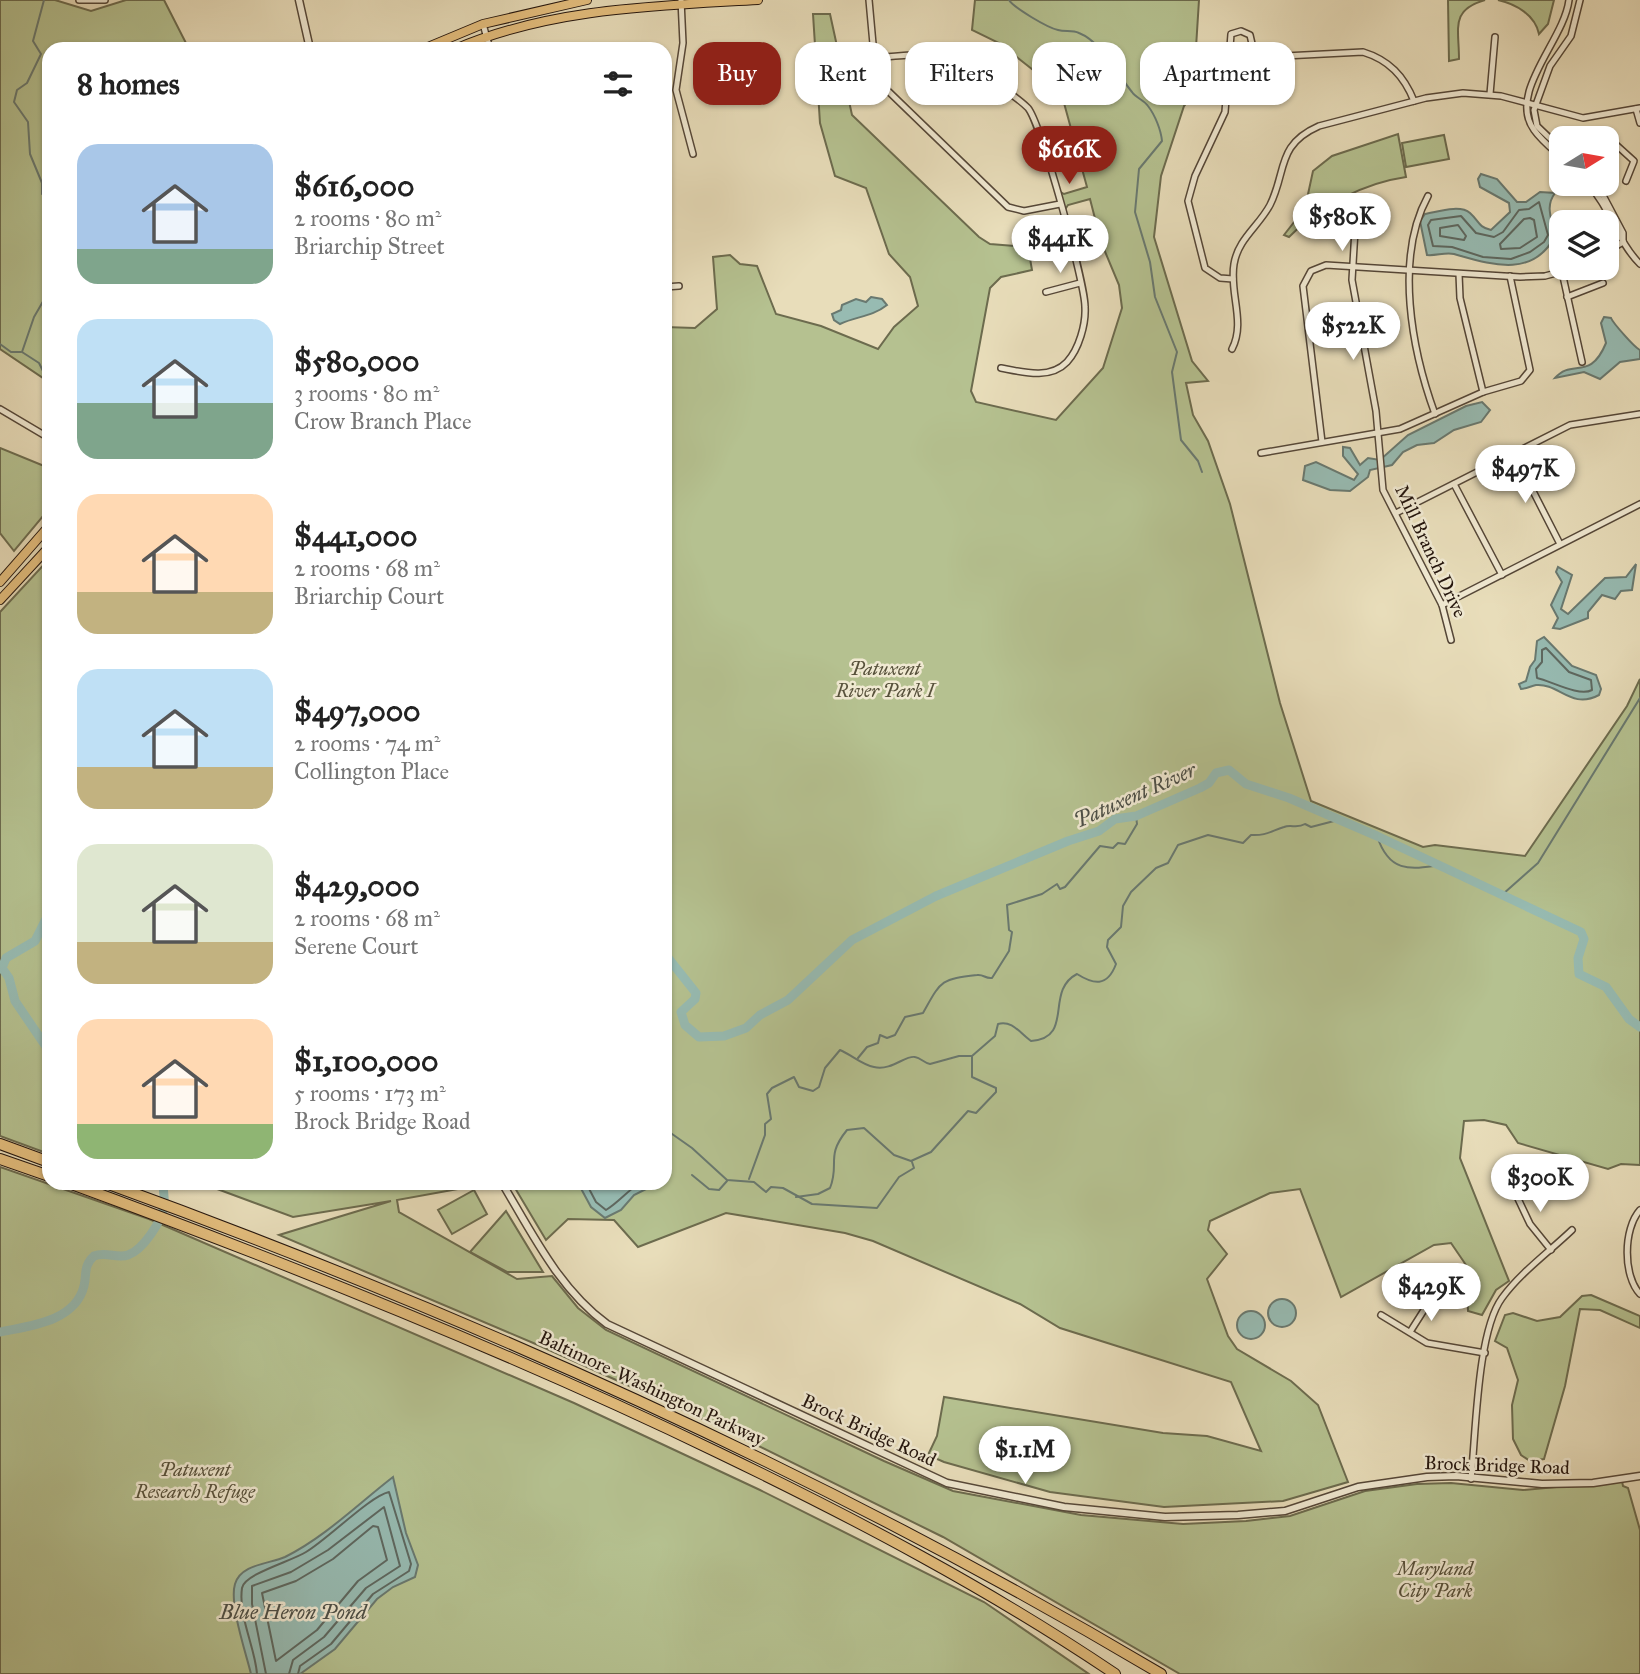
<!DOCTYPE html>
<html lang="en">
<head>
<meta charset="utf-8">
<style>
	:root { --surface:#fff; --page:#f2f2f2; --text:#222; --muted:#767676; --accent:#8f2418 }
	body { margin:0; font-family:"IM FELL Great Primer",serif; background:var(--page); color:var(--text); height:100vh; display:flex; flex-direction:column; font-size:26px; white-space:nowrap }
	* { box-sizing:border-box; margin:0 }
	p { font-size:23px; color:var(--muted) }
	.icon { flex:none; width:38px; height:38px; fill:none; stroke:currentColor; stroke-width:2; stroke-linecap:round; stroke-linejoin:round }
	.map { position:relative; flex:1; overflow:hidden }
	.details { position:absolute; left:42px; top:42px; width:630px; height:1148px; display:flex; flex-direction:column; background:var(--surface); border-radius:21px; box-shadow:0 2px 5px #0004 }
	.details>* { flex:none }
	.top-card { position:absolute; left:693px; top:42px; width:665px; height:63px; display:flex; gap:14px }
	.needle { width:46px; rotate:79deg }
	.controls { position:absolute; left:1549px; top:126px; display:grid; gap:14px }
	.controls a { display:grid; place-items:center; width:70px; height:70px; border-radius:14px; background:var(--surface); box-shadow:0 2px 5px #0004; font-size:35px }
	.price { position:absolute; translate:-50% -60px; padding:0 16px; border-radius:24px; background:#fff; color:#222; font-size:23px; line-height:46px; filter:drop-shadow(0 2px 4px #0008) }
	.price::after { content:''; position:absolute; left:50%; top:42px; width:21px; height:16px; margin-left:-10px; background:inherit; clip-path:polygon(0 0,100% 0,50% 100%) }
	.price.active { background:var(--accent); color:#fff }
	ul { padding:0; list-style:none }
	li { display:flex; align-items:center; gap:21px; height:175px; padding:0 35px }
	li span { display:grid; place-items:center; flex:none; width:196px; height:140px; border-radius:21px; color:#555 }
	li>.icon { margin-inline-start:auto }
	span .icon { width:84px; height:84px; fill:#fffc; stroke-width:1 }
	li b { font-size:30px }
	h2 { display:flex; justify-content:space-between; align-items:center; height:84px; padding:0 35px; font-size:30px }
	.pill { padding:0 24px; border-radius:21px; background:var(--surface); box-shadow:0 2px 5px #0004; font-size:24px; line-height:63px }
	.pill.active { background:var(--accent); color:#fff }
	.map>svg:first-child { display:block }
	.green { fill:#b5c190; stroke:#6c6b4e; stroke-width:2 }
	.water { fill:#97bbb2; stroke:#697970; stroke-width:2 }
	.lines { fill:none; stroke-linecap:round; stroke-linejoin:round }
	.shore { stroke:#5e6860; stroke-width:2 }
	.stream { stroke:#697970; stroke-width:2 }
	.river { stroke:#97bbb2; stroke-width:9 }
	.minor-casing { stroke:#554738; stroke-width:8 }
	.tertiary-casing { stroke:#554738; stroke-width:9 }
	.primary-casing { stroke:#24150d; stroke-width:10 }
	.motorway-casing { stroke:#24150d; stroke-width:12 }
	.minor { stroke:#f0e9d2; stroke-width:5 }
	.tertiary { stroke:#f0e9d2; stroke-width:6 }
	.primary { stroke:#e4be7d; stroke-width:8 }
	.motorway { stroke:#e4be7d; stroke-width:10 }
	.labels { text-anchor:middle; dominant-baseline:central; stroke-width:5; stroke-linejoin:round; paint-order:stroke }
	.street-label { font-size:19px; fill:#24150d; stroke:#f0e9d2 }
	.park-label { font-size:19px; font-style:italic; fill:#57513b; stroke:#f0e9d2 }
	.water-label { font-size:21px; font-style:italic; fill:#4c4f47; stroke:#f0e9d2 }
</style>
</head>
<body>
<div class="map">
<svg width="1640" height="1674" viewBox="0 0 1640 1674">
	<rect width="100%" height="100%" fill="#e8ddba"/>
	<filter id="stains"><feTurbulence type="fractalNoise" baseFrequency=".00286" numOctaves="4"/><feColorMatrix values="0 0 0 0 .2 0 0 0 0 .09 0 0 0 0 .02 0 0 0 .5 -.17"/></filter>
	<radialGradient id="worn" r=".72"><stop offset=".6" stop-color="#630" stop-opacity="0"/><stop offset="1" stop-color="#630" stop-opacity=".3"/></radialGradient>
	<g class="green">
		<path d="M0 0H55L91 11 126 0H164L189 49H49V382L0 349Z"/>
		<path d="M975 0H1199L1193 95 1184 106 1161 176 1154 237 1192 361 1208 381 1186 383 1193 415 1208 441 1230 504 1280 703 1311 801 1423 847 1435 845 1525 856 1627 706 1640 679V1165L1621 1164 1608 1169 1518 1143 1506 1125 1484 1120 1464 1121 1460 1158 1509 1281 1496 1290 1482 1315 1468 1311 1466 1265 1451 1243 1434 1245 1341 1297 1300 1189 1270 1193 1210 1221 1208 1230 1227 1254 1207 1279 1228 1336 1237 1349 1291 1381 1318 1405 1348 1482 1283 1501 1164 1507 1050 1492 944 1462 928 1455 937 1436 944 1397 1163 1433 1207 1436 1261 1451 1231 1382 1060 1328 1020 1304 873 1241 845 1233 726 1213 638 1247 614 1220 568 1219 546 1240 512 1183H665V327L695 328 717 309 713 257 730 255 740 264 757 266 776 314 821 326 878 349 894 327 918 306 910 277 889 254 866 188 835 176 820 123 813 14H830L852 115 979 237 990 244 1028 247 1032 270 1001 277 990 288 971 391 976 402 1056 420 1103 368 1122 308 1119 285 1101 242 1090 199 1068 205 1064 211 1059 191 1064 194 1087 187 1061 92 999 43 972 30Z"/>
		<path d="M1448 0H1485C1450 10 1459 28 1459 59L1449 61Z"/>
		<path d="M1498 0H1554L1548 24 1539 34C1535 15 1516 4 1498 0Z"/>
		<path d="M1398 134 1406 177C1364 183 1319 206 1289 237L1284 235 1305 208 1313 171 1332 156Z"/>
		<path d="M1444 135 1449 159 1406 167 1402 143Z"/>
		<path d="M0 448 49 468V509L14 551 0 533Z"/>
		<path d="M49 559V1154L0 1136V612Z"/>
		<path d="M0 1167 149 1219 574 1403 760 1490 984 1602 1089 1674H0Z"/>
		<path d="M201 1183H491L397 1200 399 1212 517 1279 552 1276 578 1308 606 1330 884 1461 953 1491 1081 1515 1183 1524 1246 1521 1290 1516 1365 1491 1417 1484 1451 1483 1523 1490 1622 1481 1623 1486 1628 1488 1640 1530V1674H1180L943 1537 712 1423 538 1345 279 1235 391 1201 293 1217Z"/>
		<path d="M474 1190 487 1214 452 1234 438 1210Z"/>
		<path d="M506 1211 543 1272H507L470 1252Z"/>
		<path d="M1591 1295 1640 1316V1328L1600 1310 1580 1309 1565 1386 1544 1459 1530 1461 1521 1455 1513 1439 1512 1405 1518 1380 1507 1348 1495 1341 1505 1315 1513 1313 1537 1321 1560 1317 1582 1296Z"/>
	</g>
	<g class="water">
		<path d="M1481 174 1497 179 1517 202H1526L1540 192 1555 193C1544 208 1553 220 1555 236 1533 279 1490 264 1454 254 1445 252 1436 256 1427 255L1420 221 1425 214C1437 212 1460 204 1470 213 1479 221 1478 227 1491 230L1510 212 1509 203 1480 187 1478 179Z"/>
		<path d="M871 297 882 299 887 305C872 317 857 316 840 324L834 320 832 314 841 310 842 305 856 299 866 302Z"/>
		<path d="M1604 317 1611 318C1613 323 1635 348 1640 350V359L1620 362 1600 379 1584 372 1555 378C1572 358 1590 382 1606 343L1601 323Z"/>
		<path d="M1482 402 1490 410 1481 422 1454 430 1434 443 1417 445 1403 452 1392 465 1370 470 1368 477 1350 491 1330 490 1303 480 1305 466 1316 462 1354 480 1358 474 1343 456V447L1350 448 1360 465 1368 458 1380 460 1408 435 1466 406Z"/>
		<path d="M1636 564 1632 590 1621 591 1615 599 1602 595 1588 612V618L1560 629 1553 628 1558 618 1551 605 1562 582 1556 572 1558 567 1572 575 1561 609 1568 614 1605 578 1626 577Z"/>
		<path d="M1544 637 1572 666 1596 675 1601 689 1599 695C1571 710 1559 683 1536 685 1531 686 1525 689 1521 689L1519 684 1526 681 1530 667 1535 660 1537 641Z"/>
		<path d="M578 1183H658L634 1195 621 1210 605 1218 591 1207Z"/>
		<circle cx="1282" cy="1313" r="14"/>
		<circle cx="1251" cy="1325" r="14"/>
		<path d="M393 1477 406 1533 418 1565 415 1577 393 1587 377 1599 335 1649 300 1674H251C246 1653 229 1604 235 1584 241 1564 269 1564 285 1557 325 1537 358 1504 393 1477Z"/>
	</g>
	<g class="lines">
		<g class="shore">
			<path d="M1539 202 1548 235 1544 242 1530 252 1511 259 1483 257 1452 247 1433 246 1428 225 1431 220 1461 216 1476 233 1494 237 1503 232 1519 210 1529 209Z"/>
			<path d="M1530 218 1534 220 1537 237 1520 248 1501 249 1500 244 1524 219Z"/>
			<path d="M1458 225 1466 236 1464 240 1440 236V228Z"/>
			<path d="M1546 648 1569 672 1591 680 1592 690C1579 697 1551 681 1537 678L1536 669 1542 662V650Z"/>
			<path d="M586 1183 596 1202 606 1210C619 1202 627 1191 640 1183"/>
			<path d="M373 1526 378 1527 387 1560 358 1581 317 1630 276 1661 262 1593 296 1581 333 1559Z"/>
			<path d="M257 1674C255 1647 238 1616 242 1588 244 1574 292 1561 306 1552 328 1539 370 1496 389 1492L411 1564 409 1571 373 1594 331 1644 300 1666 298 1674"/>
			<path d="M266 1674 252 1604V1586L291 1572 328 1550 384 1507 400 1566 366 1588 324 1637 293 1660 289 1674"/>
		</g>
		<g class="stream">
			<path d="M44 0 33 41 41 54 27 83 17 90 14 102 28 122 30 154 42 183V194L49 199"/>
			<path d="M1009 0C1014 8 1048 28 1058 30 1065 32 1072 30 1079 33 1102 42 1117 74 1132 92 1136 98 1144 100 1148 106 1155 115 1161 130 1162 141L1139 169 1135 212 1150 262 1155 297 1177 352 1172 372 1181 440 1198 461 1202 472"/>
			<path d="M49 267 45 298 34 317 22 352 39 363 49 383"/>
			<path d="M0 344 11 352H21"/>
			<path d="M1377 836C1389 872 1408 870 1441 865"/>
			<path d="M1503 894 1538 863 1640 698"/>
			<path d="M858 1058 867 1047 878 1043 880 1035 887 1038 895 1035 905 1017 923 1013C941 981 940 979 977 975 984 974 985 979 992 978L1009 951 1012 932 1009 930 1007 905 1042 894 1057 884 1060 889 1065 887 1100 846 1113 848 1118 843 1125 844 1137 824 1136 816"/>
			<path d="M665 1129 692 1148 727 1180 754 1182 766 1192 771 1187 783 1188 812 1204 877 1208 899 1177 914 1168 912 1162"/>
			<path d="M692 1175 709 1189 719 1190 727 1181"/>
			<path d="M749 1179 765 1135V1124L771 1119 767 1094 772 1088 794 1077 799 1087 813 1091 819 1087 825 1068 840 1050C852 1055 862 1065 874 1067 892 1071 905 1055 915 1057 921 1058 924 1063 930 1064L959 1056H972L995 1036 998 1024C1012 1020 1020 1033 1031 1041 1075 1038 1044 991 1077 974 1093 984 1107 988 1116 964L1107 947 1108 940 1121 927 1123 906 1131 892 1156 868 1168 863 1178 845 1208 835 1243 843 1251 835C1266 836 1271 831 1284 827 1291 824 1297 829 1305 824L1311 827 1338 820"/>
			<path d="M796 1197 818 1194 830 1188C840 1163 825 1157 847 1130L864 1128 894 1155 911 1161 931 1152 968 1111 976 1113 996 1092V1088L972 1077V1057"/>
		</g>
		<g class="river">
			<path d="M49 913 35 941 6 958 2 968 9 978 15 1001 49 1051"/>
			<path d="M665 954 696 993 695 999 681 1012 685 1025 699 1037 724 1036 746 1028 760 1015 788 1000 852 940 936 896 1068 841 1099 831 1115 819 1136 816 1200 788 1209 783 1216 773 1229 770 1246 784 1289 798 1377 836 1581 932 1584 939 1578 958 1579 974 1606 987 1629 1019 1640 1027"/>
			<path d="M0 1332C29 1326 75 1322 84 1286 87 1274 83 1266 94 1256 106 1251 117 1259 128 1255 143 1250 162 1221 164 1206 165 1198 163 1191 163 1183"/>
		</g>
		<g class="minor-casing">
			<g id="minor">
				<path d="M79 0H105"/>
				<path d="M681 0 683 43 676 90 693 154"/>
				<path d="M869 0 875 66 886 89 1008 207 1024 211 1060 204"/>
				<path d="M483 24 490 49"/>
				<path d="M874 58C931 53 945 49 994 82 1005 90 1018 98 1028 108 1041 124 1085 283 1085 307 1086 324 1079 349 1067 362 1050 380 1022 372 1001 368"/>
				<path d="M1229 59 1363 52C1389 60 1404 76 1414 101"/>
				<path d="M1490 94 1495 37"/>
				<path d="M1636 109 1640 123"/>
				<path d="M1606 141 1613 142 1634 161 1626 181"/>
				<path d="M1561 149 1537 126 1534 110 1550 66 1571 36 1580 0"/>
				<path d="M1561 157C1552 149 1541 140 1534 130 1507 92 1564 41 1569 0"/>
				<path d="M1588 184C1610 207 1617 241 1640 264"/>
				<path d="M1597 184 1623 233V242"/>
				<path d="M1428 196C1394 258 1412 351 1435 414"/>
				<path d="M1357 197 1352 280 1376 411 1383 490 1442 605 1451 640"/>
				<path d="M1606 252 1623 242"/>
				<path d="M1562 272 1582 362"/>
				<path d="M1459 274 1460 298 1483 392"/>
				<path d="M1233 279 1220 278 1205 268 1188 201 1195 176 1225 112 1231 34 1241 31 1250 35 1255 57"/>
				<path d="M665 287 679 286"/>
				<path d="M1046 292 1080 283"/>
				<path d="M1567 297 1603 283"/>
				<path d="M1232 349C1246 322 1229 293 1234 264 1238 239 1259 226 1270 205 1287 171 1276 145 1319 126L1426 98 1463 93 1501 96 1583 118 1640 108"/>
				<path d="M0 409 49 438"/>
				<path d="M1322 442 1303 286 1311 271 1326 265 1520 277 1545 276 1575 268"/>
				<path d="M1261 453 1400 429 1483 392 1521 381 1530 370 1510 276"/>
				<path d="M1514 454 1560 544"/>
				<path d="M1454 484 1502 575"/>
				<path d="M1396 513 1570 425 1640 414"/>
				<path d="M1442 605 1640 504"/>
				<path d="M1513 1188 1530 1224 1551 1250"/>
				<path d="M1640 1210C1623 1229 1623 1276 1640 1294"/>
				<path d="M1381 1315 1427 1343 1485 1353"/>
				<path d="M1410 1332 1431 1299"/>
				<path d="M1471 1479C1476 1434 1477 1332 1502 1298 1521 1272 1549 1252 1572 1230"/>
			</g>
		</g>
		<g class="tertiary-casing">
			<g id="tertiary">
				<path d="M299 0 310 49"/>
				<path d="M502 1183C532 1233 559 1289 607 1324L947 1483 1064 1507 1165 1517 1238 1515 1285 1511 1358 1487 1427 1477 1456 1476 1542 1484 1593 1483 1640 1476"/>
			</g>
		</g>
		<g class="primary-casing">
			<g id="primary">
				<path d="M423 49 483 24 587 0"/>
				<path d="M455 49C551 8 655 6 758 0"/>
				<path d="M0 582 49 526"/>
				<path d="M0 600 49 547"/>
			</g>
		</g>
		<g class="motorway-casing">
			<g id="motorway">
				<path d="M0 1144 49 1162"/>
				<path d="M0 1159 49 1176"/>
				<path d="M69 1183C290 1264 508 1351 719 1453 856 1519 989 1589 1115 1674"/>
				<path d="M106 1183C472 1316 826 1475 1161 1674"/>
			</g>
		</g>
		<use href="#minor" class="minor"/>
		<use href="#tertiary" class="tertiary"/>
		<use href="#primary" class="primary"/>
		<use href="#motorway" class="motorway"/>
	</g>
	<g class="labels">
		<g class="street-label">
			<text transform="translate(1431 551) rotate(65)">Mill Branch Drive</text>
			<text transform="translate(652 1388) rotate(25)">Baltimore-Washington Parkway</text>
			<text transform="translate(869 1430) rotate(25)">Brock Bridge Road</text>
			<text transform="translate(1497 1465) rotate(2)">Brock Bridge Road</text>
		</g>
		<g class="park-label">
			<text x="885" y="668">Patuxent<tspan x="885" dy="22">River Park I</tspan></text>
			<text x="195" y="1469">Patuxent<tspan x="195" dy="22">Research Refuge</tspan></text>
			<text x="1435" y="1568">Maryland<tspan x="1435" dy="22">City Park</tspan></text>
		</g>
		<g class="water-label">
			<text transform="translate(1135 795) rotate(-24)">Patuxent River</text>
			<text x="293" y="1612">Blue Heron Pond</text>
		</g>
	</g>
	<rect width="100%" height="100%" filter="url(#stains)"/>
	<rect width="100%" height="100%" fill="url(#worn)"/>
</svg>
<div class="controls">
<a><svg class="needle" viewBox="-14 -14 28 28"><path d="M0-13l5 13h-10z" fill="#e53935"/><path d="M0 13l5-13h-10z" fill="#767676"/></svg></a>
<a><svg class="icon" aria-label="layers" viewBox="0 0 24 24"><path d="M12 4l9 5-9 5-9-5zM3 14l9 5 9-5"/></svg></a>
</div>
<b class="price active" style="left:1069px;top:186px">$616K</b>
<b class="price" style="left:1342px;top:253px">$580K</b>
<b class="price" style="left:1060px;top:275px">$441K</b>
<b class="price" style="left:1353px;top:362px">$522K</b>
<b class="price" style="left:1525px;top:505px">$497K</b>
<b class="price" style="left:1540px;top:1214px">$300K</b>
<b class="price" style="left:1431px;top:1323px">$429K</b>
<b class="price" style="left:1025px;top:1486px">$1.1M</b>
<div class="top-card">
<a class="pill active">Buy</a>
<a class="pill">Rent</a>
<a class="pill">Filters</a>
<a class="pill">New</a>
<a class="pill">Apartment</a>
</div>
<section class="details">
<h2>8 homes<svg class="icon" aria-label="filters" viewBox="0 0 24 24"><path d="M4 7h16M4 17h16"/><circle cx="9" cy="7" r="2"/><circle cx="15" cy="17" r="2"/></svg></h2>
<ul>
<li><span style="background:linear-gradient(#a9c7e8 75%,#7fa58c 0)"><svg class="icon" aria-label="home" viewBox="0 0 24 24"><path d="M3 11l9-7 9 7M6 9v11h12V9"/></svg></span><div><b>$616,000</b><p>2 rooms · 80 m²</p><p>Briarchip Street</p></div></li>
<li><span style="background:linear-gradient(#bfe0f5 60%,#7fa58c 0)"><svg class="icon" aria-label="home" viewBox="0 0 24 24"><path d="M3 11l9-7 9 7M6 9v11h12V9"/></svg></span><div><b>$580,000</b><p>3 rooms · 80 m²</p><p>Crow Branch Place</p></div></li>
<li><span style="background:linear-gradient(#ffd9b3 70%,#c2b280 0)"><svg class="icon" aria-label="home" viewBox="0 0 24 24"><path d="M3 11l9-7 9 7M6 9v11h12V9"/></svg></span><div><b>$441,000</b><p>2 rooms · 68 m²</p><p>Briarchip Court</p></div></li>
<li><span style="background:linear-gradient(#bfe0f5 70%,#c2b280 0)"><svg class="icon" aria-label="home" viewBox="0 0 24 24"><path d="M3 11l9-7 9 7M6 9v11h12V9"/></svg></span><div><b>$497,000</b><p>2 rooms · 74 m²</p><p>Collington Place</p></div></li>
<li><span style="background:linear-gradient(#dfe7d0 70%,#c2b280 0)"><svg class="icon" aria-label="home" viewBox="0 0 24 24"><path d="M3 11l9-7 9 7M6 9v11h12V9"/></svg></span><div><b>$429,000</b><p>2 rooms · 68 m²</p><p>Serene Court</p></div></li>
<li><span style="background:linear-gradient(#ffd9b3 75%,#8fb573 0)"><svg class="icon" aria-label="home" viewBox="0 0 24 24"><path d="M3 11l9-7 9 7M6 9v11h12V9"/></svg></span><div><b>$1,100,000</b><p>5 rooms · 173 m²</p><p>Brock Bridge Road</p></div></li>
</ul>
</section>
</div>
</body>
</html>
